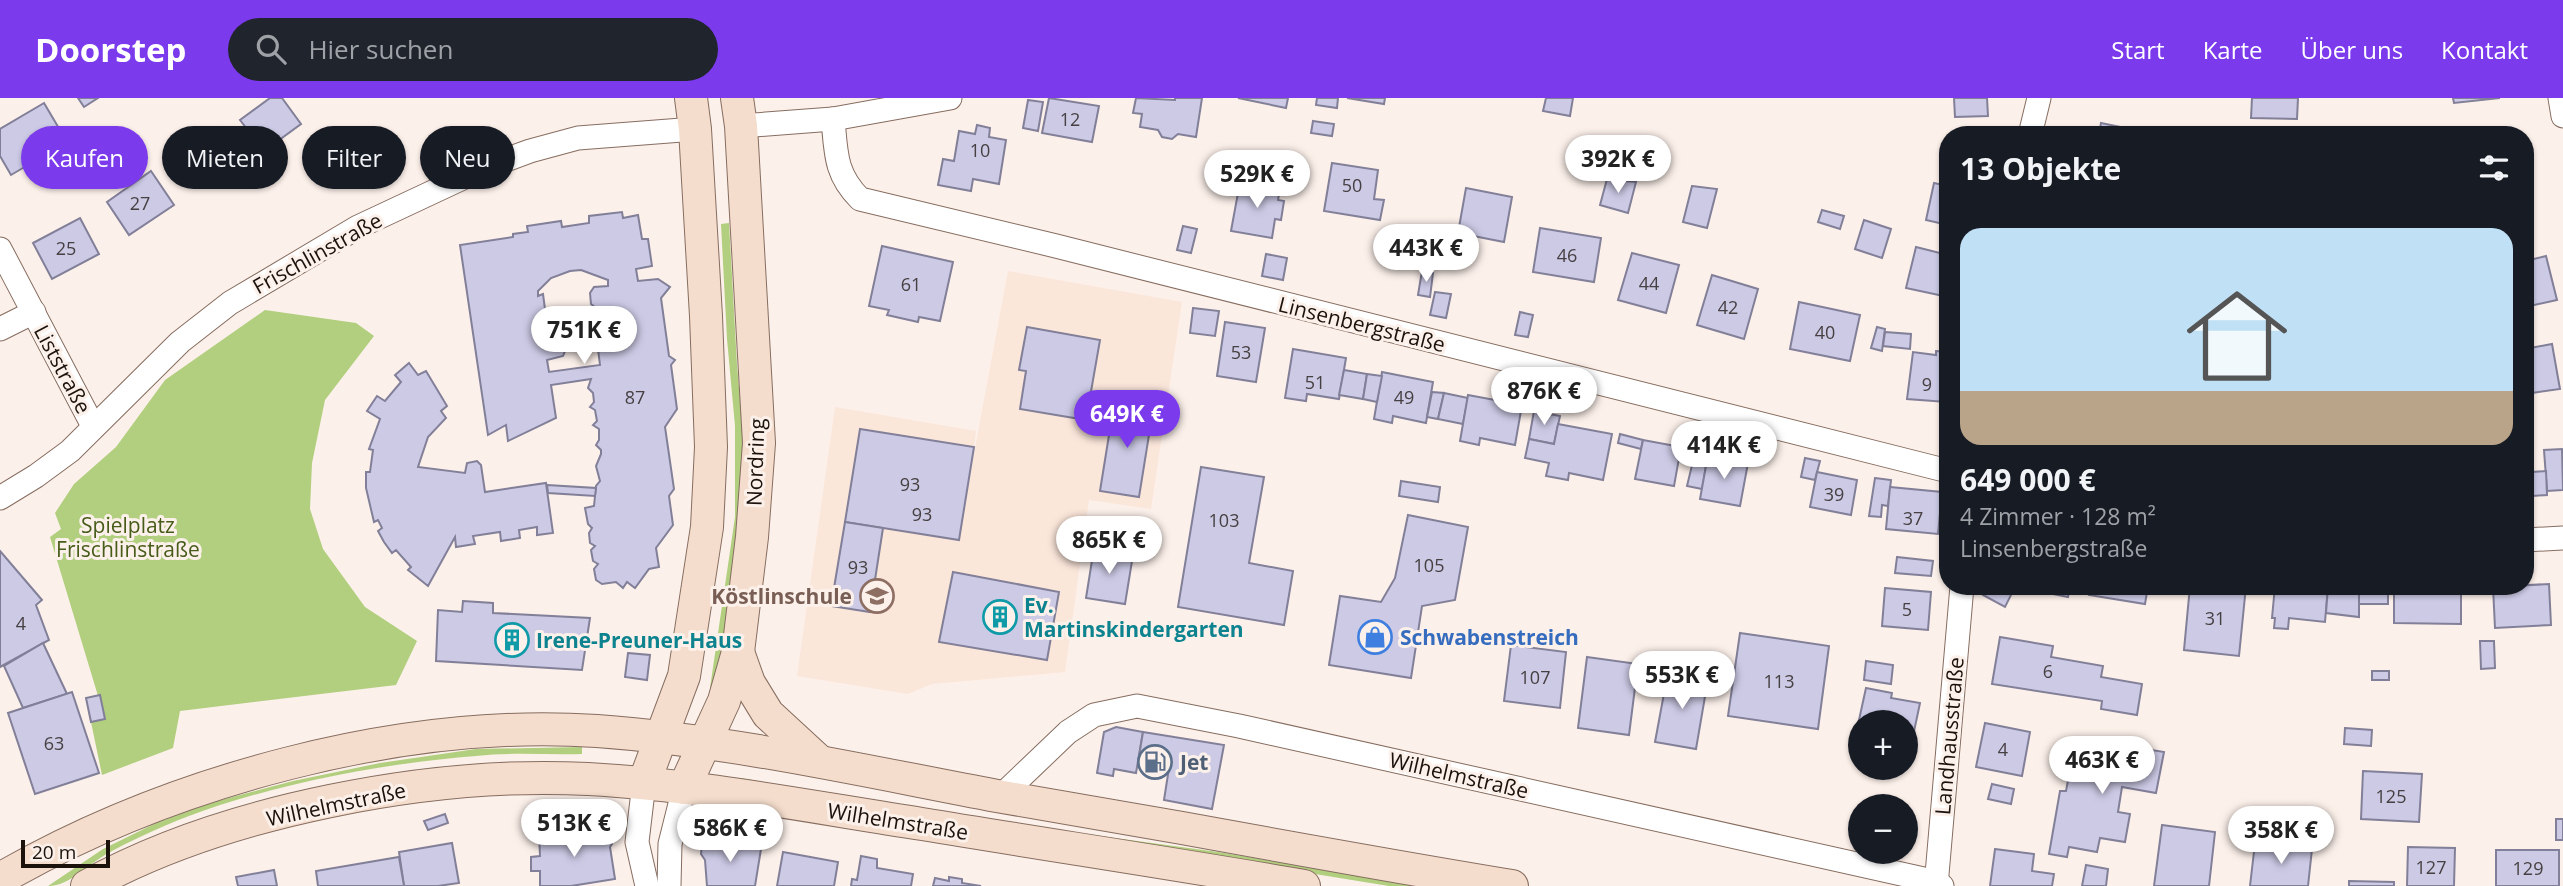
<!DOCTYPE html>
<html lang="de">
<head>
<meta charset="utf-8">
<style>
	:root { --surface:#171b24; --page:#20242c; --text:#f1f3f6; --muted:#9ea1a6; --accent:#7c3aed }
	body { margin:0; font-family:"Open Sans",sans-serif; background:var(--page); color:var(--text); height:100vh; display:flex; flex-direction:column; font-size:26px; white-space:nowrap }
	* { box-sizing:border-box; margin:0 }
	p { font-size:23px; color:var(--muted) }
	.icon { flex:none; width:38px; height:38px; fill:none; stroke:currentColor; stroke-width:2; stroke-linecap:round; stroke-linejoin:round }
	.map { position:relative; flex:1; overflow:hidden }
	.details { position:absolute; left:1939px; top:28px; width:595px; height:469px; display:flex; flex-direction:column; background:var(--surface); border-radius:28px; box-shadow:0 2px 5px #0004 }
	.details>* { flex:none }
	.hud { position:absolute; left:21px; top:28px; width:665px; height:63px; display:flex; gap:14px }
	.controls { position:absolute; left:1848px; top:612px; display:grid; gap:14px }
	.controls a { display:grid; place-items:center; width:70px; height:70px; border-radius:50%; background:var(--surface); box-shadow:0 2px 5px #0004; font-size:35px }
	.scale { position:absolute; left:21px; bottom:18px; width:89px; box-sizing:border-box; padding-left:7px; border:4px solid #1b120c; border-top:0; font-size:19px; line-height:24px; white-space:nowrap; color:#1b120c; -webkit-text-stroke:5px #fcf0ea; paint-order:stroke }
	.price { position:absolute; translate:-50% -60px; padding:0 16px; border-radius:24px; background:#fff; color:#222; font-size:23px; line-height:46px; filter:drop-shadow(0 2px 4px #0008) }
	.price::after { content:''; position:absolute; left:50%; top:42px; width:21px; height:16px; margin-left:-10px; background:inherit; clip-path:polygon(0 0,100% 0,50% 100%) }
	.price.current { background:var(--accent); color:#fff }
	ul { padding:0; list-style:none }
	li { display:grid; align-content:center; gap:14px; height:371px; padding:0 21px }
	li span { display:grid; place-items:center; height:217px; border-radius:21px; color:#555 }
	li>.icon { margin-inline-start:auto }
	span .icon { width:126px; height:126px; fill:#fffc; stroke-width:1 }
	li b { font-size:30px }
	h2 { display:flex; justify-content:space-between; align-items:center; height:84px; padding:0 21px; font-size:30px }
	.tag { padding:0 24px; border-radius:32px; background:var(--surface); box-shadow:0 2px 5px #0004; font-size:24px; line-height:63px }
	.tag.current { background:var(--accent); color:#fff }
	header { display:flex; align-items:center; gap:42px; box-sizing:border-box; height:98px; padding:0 35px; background:var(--accent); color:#fff }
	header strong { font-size:33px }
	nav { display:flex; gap:38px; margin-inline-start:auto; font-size:24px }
	.search { width:490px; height:63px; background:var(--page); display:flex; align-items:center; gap:18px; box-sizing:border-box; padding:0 24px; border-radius:38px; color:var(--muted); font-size:26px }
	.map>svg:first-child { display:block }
	.built { fill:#fbe6da }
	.green { fill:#b1cf7e }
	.building { fill:#cccae5; stroke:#827f98; stroke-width:2; fill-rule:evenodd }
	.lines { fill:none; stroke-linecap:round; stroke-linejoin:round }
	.street-casing { stroke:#866d60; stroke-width:25 }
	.secondary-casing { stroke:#866d60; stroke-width:34 }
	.street { stroke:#fff; stroke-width:23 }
	.secondary { stroke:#f4ddcc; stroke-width:32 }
	.labels { text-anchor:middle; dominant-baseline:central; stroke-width:6; stroke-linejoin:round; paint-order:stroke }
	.number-label { font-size:18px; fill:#474042 }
	.street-label { font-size:21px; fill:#1b120c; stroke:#fcf0ea }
	.park-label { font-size:21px; fill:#475c19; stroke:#fcf0ea }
	.education-label { font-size:21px; font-weight:bold; fill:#785e54; stroke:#fcf0ea; text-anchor:end }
	.culture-label { font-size:21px; font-weight:bold; fill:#0d838f; stroke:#fcf0ea; text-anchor:start }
	.shop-label { font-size:21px; font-weight:bold; fill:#366cbe; stroke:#fcf0ea; text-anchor:start }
	.service-label { font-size:21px; font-weight:bold; fill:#4e5e75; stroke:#fcf0ea; text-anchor:start }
</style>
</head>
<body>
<header>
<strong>Doorstep</strong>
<div class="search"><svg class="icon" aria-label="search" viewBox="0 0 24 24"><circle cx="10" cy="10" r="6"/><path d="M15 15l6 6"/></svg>Hier suchen</div>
<nav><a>Start</a><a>Karte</a><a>Über uns</a><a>Kontakt</a></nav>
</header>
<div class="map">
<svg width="2563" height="788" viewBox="0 0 2563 788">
	<rect width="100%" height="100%" fill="#fcf0ea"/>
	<path class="built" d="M1008 173 1182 204 1151 411 1089 402 1065 574 932 586 908 596 797 578 835 309 976 333 970 377Z"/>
	<g class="green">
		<path d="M729 125 737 267 744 346 742 407 717 591 710 590 735 419V328L727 241 721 126Z"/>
		<path d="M265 212 356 225 374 238 325 302 312 365 310 411 323 451 365 509 417 543 396 587 180 613 173 650 102 677 91 624 105 621 50 439 61 431 55 415 74 386 116 349 165 282Z"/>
		<path d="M582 649V656C547 657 511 654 476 658 390 665 302 681 220 707 183 719 146 735 112 753 91 763 71 788 48 788L103 751 156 725 210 705 293 683 380 665 476 651Z"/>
		<path d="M741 680 984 722 1218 754 1422 788H1389L1209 759 1056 739 742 687 738 682Z"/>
	</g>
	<g class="building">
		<path d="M78 0H98L84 9Z"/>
		<path d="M270 0H282L301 26 264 53 240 22Z"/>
		<path d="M1049 0 1099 8 1092 44 1042 35Z"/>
		<path d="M1136 0 1175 2V0H1202L1196 39 1178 36 1172 41 1162 39 1158 32 1140 29 1142 16 1133 15Z"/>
		<path d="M1238 0H1288L1286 10Z"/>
		<path d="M1317 0H1338L1337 10 1316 7Z"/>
		<path d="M1347 0H1385L1384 6Z"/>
		<path d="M1546 0H1573L1570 18 1543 13Z"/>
		<path d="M1954 0H1987L1988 18 1955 19Z"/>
		<path d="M2252 0H2298L2297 21 2251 20Z"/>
		<path d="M2453 0H2500L2454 5Z"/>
		<path d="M1028 2 1043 4 1038 33 1023 30Z"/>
		<path d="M44 5 67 44 11 77 0 58V31Z"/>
		<path d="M1313 23 1334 26 1332 38 1311 35Z"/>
		<path d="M2101 25 2159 37H2099Z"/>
		<path d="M977 27 990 30 989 39 1006 42 999 86 973 81 971 93 938 87 943 61 954 63 959 33 975 36Z"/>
		<path d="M218 29 236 62 194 85 176 53Z"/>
		<path d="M1332 65 1378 72 1374 101 1384 102 1380 122 1324 113Z"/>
		<path d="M151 73 174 107 129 137 107 104Z"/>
		<path d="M1607 81 1636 84 1628 115 1600 107Z"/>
		<path d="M1240 84 1280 91 1278 102 1284 103 1281 122 1275 121 1272 140 1231 133Z"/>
		<path d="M1934 85 1948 88V127L1926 122Z"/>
		<path d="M1692 88 1717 91 1707 130 1683 124Z"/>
		<path d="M1466 90 1512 99 1504 144 1458 135Z"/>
		<path d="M1822 112 1844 118 1840 131 1818 124Z"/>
		<path d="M622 114 623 120 638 117 642 141H648L652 168 636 171 638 183 658 181 670 189 661 200 669 258 675 262 671 267 677 311 665 329 674 391 669 398 673 427 656 450 659 469 649 471 635 490 627 484 623 490 616 484 602 486 596 482 594 471 598 466 593 463 591 452 595 448 590 445 589 435 592 430 588 426 585 410 594 408 596 388 600 383 596 368 601 356V352L596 347 599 342V331L593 327 597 323 595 312 590 309 594 304 593 295 588 290 591 281 551 287 556 320 508 343 506 327 488 337 460 147 513 139V136L528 134 527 128 561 123 562 129 589 125V118ZM581 172 608 182V188L594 189 590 195 591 206 596 210 593 214 594 224 599 228 596 233 597 244 602 247 598 251 600 267 549 274 547 262 563 258 565 253 562 247H545L544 241H549L543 196 538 198V193L551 180 570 173Z"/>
		<path d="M80 120 99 156 52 181 33 145Z"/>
		<path d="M1864 122 1891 131 1882 160 1855 151Z"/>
		<path d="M1183 128 1197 131 1191 155 1177 152Z"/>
		<path d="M1540 130 1601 140 1594 184 1533 174Z"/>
		<path d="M882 148 953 164 940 223 919 219 918 224 887 217 889 212 869 208Z"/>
		<path d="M1916 149 1948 157V199L1906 190Z"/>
		<path d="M1632 155 1679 167 1666 215 1618 202Z"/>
		<path d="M1266 156 1287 160 1283 182 1262 178Z"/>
		<path d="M2546 158 2557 202 2525 209V163Z"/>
		<path d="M1422 173 1433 175 1430 199 1418 197Z"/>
		<path d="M1712 177 1758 191 1744 241 1697 227Z"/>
		<path d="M1435 194 1451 196 1446 220 1430 217Z"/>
		<path d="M1799 204 1860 217 1850 263 1790 251Z"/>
		<path d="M1193 210 1219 213 1215 238 1190 235Z"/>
		<path d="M1520 214 1533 217 1528 239 1515 237Z"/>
		<path d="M1225 224 1265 230 1256 284 1217 278Z"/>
		<path d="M1027 229 1100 242 1086 322 1020 311 1026 273 1019 272Z"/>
		<path d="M1877 229 1885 231 1882 253 1871 250Z"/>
		<path d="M1885 234 1911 236 1910 251 1883 248Z"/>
		<path d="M2552 246 2560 291 2525 296V251Z"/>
		<path d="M1293 251 1346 260 1339 301 1307 296 1306 303 1285 300Z"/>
		<path d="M1936 253 1948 254 1944 297 1946 304 1907 301 1913 254 1936 257Z"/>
		<path d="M409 265 418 277 426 273 447 308 441 313 446 320 428 339 418 369 465 375 467 365 477 363 481 367 485 394 546 385 553 435 537 437V429L519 432 520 440 501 443 500 434 473 438 475 446 456 449 455 439 428 488 408 472 411 469 396 452 392 455 384 444 378 433 382 430 378 422 374 424 366 390V374H370L373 352 369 351 380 321 367 313 377 298 385 303 401 284 395 277Z"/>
		<path d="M1344 272 1367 276 1363 301 1339 297Z"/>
		<path d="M1382 274 1433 284 1426 325 1393 318 1392 325 1374 321Z"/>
		<path d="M1367 276 1382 278 1377 304 1363 301Z"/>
		<path d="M1432 294 1444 295 1438 321 1427 319Z"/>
		<path d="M1444 295 1468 300 1463 326 1438 321Z"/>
		<path d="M1468 297 1522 307 1515 347 1480 340 1479 347 1460 343Z"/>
		<path d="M1114 306 1153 312 1139 399 1100 393Z"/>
		<path d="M1534 313 1560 318 1554 346 1529 341Z"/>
		<path d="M1558 326 1612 336 1603 382 1569 375 1568 382 1546 378 1549 365 1525 360 1529 341 1554 346Z"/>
		<path d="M860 331 974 349 959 442 845 424Z"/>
		<path d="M1620 336 1643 342 1641 351 1618 345Z"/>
		<path d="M1643 342 1681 349 1674 388 1635 381Z"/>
		<path d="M2562 351 2563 392 2547 393 2544 352Z"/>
		<path d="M1695 355 1708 357 1702 391 1687 388Z"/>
		<path d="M1708 357 1748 365 1740 408 1700 401Z"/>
		<path d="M1805 360 1820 363 1815 382 1801 379Z"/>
		<path d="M1201 369 1264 379 1249 465 1293 473 1284 527 1178 509Z"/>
		<path d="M2546 373 2547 397 2533 398 2532 374Z"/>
		<path d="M1817 374 1857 382 1851 417 1810 409Z"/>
		<path d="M1875 380 1891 382 1888 408 1882 407 1881 419 1869 418Z"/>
		<path d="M1401 383 1440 389 1438 404 1399 398Z"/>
		<path d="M547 387 596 390 595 398 548 395Z"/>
		<path d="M1890 389 1942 394 1938 436 1886 431Z"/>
		<path d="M1408 417 1468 429 1455 502 1422 508 1411 580 1329 567 1340 498 1381 504 1395 480Z"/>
		<path d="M845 424 883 430 870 514 831 508Z"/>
		<path d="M1094 450 1133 457 1125 506 1086 500Z"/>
		<path d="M0 453 42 502 36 507 49 542 0 569Z"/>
		<path d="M1897 459 1933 463 1931 478 1895 475Z"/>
		<path d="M953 474 1059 494 1047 562 939 544Z"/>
		<path d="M2549 486 2551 527 2495 530 2493 489Z"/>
		<path d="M1987 488H1995L2011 497 2005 509 1983 497Z"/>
		<path d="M2013 488H2070L2068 499Z"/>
		<path d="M2091 488H2148L2145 506 2089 497Z"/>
		<path d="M2190 488H2246L2239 558 2184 552Z"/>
		<path d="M2275 488H2328L2325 524 2289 520 2288 531 2274 530 2275 520H2272Z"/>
		<rect x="2359" y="488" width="29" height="18"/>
		<path d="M2328 489 2359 491V519L2326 515Z"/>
		<path d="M2394 489H2461V526L2394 525Z"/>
		<path d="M1885 490 1931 494 1928 532 1882 528Z"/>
		<path d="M463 503 493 505V515L590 520 582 572 436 563 438 512 462 514Z"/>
		<path d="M1740 535 1829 548 1818 631 1728 618Z"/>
		<path d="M2000 539 2053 548 2051 559 2103 568 2101 579 2142 586 2137 617 2101 611 2102 603 1992 586Z"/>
		<path d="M2480 543H2494L2495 570 2481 571Z"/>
		<path d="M43 545 67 596 23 610 4 568Z"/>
		<path d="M1511 547 1566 554 1560 610 1504 603Z"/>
		<path d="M628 555 650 557 647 582 625 579Z"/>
		<path d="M1587 559 1638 566 1629 637 1578 630Z"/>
		<path d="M1866 563 1893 567 1891 586 1864 582Z"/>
		<rect x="2372" y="573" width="17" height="9"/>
		<path d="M1668 574 1708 581 1696 651 1655 644Z"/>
		<path d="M1866 590 1892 595 1891 600 1920 605 1912 643 1906 641V625H1860V632L1857 631Z"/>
		<path d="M72 594 99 675 35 696 8 615Z"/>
		<path d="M100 597 105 621 91 624 86 600Z"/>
		<path d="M1985 625 2030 634 2022 678 1976 669Z"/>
		<path d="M1116 629 1143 634 1136 675 1114 671 1113 678 1097 675 1104 634Z"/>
		<path d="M2345 630 2372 632 2371 648 2344 646Z"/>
		<path d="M1143 634 1224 647 1212 711 1164 702 1169 670 1138 664Z"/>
		<path d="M2092 642 2164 654 2156 695 2122 689 2118 714 2130 716 2125 744 2100 740 2097 754 2069 749 2067 759 2049 756 2060 693H2066L2069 677 2085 679Z"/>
		<path d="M2363 673 2422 676 2419 724 2361 721Z"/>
		<path d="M1992 686 2014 691 2011 706 1988 701Z"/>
		<path d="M445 716 448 725 428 732 424 723Z"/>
		<rect x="2556" y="721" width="7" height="21"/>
		<path d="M2162 727 2215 734 2209 788H2154Z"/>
		<path d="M605 734 611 739 612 746 610 749 615 781 571 788H540V773H531V759L540 758 539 735Z"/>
		<path d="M709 741 761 751 755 788H707L705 762 701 756 702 746Z"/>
		<path d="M452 745 459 785 438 788H404L399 754Z"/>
		<path d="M2255 745 2312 751 2308 788H2250Z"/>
		<path d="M2408 749 2455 750 2454 788H2407Z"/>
		<path d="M1995 751 2034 756 2032 773 2054 776 2052 788H1990Z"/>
		<rect x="2496" y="752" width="63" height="36"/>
		<path d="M783 754 838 764 834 788H777Z"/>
		<path d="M861 758 877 761V770L913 776 911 788H851L852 781 857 782Z"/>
		<path d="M399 759 404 788H318L316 773Z"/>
		<path d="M2086 767 2108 771 2106 788H2082Z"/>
		<path d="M274 772 277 788H238L236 779Z"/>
		<path d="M949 779 962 781V785L981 788H933L935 780 949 783Z"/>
		<path d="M2349 783 2394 784V788H2349Z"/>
	</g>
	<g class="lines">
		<g class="street-casing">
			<g id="street">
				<path d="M2560 0 2563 18"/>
				<path d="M833 21C836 55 835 76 860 101L1056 148 1948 373"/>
				<path d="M741 28 833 21 950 0"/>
				<path d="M2030 37 2039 0"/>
				<path d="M0 151 93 328"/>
				<path d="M0 231 34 214"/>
				<path d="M0 400 36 378 70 353 180 244 230 205 358 129 484 70 530 53 578 40 695 31"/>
				<path d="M2525 442 2563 440"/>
				<path d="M644 685 637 744 647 788"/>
				<path d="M1001 698 1068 634 1094 617 1137 608 1239 628 1937 784 1942 788"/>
				<path d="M669 788 670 746 684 690"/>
				<path d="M1936 788 1962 488"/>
			</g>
		</g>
		<g class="secondary-casing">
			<g id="secondary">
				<path d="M738 554 749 585 768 616 819 663"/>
				<path d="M644 685 684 578 707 429 711 349 706 218 695 31 691 0"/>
				<path d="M684 690 724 603 738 554 752 439 759 345 741 28 737 0"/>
				<path d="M0 781C170 683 400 620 597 633 733 643 864 673 997 698 1059 709 1120 719 1182 730 1292 750 1402 770 1512 788"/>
				<path d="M87 788C224 712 432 673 588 681 700 687 811 709 922 726 1049 747 1177 766 1304 788"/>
			</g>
		</g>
		<use href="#street" class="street"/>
		<use href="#secondary" class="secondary"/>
	</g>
	<defs>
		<g id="school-ring" transform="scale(1.75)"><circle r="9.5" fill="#fcf0ea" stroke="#8d6e63" stroke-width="1.5"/><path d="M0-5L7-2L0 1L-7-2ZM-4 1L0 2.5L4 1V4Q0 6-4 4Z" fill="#8d6e63"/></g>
		<g id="building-ring" transform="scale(1.75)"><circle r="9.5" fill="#fcf0ea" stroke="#0f9aa8" stroke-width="1.5"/><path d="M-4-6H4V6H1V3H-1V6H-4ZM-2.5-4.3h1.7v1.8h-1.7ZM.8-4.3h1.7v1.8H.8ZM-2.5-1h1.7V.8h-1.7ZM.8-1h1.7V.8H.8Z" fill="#0f9aa8"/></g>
		<g id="shop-ring" transform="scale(1.75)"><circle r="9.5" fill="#fcf0ea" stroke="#3f7fe0" stroke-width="1.5"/><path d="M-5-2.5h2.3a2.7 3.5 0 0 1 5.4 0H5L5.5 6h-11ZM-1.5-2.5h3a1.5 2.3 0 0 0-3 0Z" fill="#3f7fe0"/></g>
		<g id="fuel-ring" transform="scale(1.75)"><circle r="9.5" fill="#fcf0ea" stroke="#5c6f8a" stroke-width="1.5"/><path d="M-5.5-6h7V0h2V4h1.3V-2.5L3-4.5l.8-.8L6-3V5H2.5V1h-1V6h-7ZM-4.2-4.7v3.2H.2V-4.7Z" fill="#5c6f8a"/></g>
	</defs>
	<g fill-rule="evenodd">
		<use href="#school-ring" x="877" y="498"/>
		<use href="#building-ring" x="1000" y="519"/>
		<use href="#shop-ring" x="1375" y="539"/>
		<use href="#building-ring" x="512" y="542"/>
		<use href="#fuel-ring" x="1155" y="664"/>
	</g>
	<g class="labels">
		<g class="number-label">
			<text x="1070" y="21">12</text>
			<text x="980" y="52">10</text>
			<text x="1352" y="87">50</text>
			<text x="140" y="105">27</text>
			<text x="66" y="150">25</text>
			<text x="1567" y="157">46</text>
			<text x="1649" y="185">44</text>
			<text x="911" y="186">61</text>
			<text x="1728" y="209">42</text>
			<text x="1825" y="234">40</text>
			<text x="1241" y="254">53</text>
			<text x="1315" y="284">51</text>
			<text x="1927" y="286">9</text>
			<text x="635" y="299">87</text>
			<text x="1404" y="299">49</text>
			<text x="910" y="386">93</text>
			<text x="1834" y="396">39</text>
			<text x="922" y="416">93</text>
			<text x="1913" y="420">37</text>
			<text x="1224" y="422">103</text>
			<text x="1429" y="467">105</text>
			<text x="858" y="469">93</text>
			<text x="1907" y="511">5</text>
			<text x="2215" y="520">31</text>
			<text x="21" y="525">4</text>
			<text x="2048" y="573">6</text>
			<text x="1535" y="579">107</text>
			<text x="1779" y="583">113</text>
			<text x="54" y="645">63</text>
			<text x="2003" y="651">4</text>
			<text x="2391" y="698">125</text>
			<text x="2431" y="769">127</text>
			<text x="2528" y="770">129</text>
		</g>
		<g class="street-label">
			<text transform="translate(317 155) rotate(-29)">Frischlinstraße</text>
			<text transform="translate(1362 226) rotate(14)">Linsenbergstraße</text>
			<text transform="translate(63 271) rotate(62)">Liststraße</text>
			<text transform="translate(755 364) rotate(-88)">Nordring</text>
			<text transform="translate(1949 638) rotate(-85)">Landhausstraße</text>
			<text transform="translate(1459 677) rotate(13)">Wilhelmstraße</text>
			<text transform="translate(336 706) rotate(-12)">Wilhelmstraße</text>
			<text transform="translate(898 723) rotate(9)">Wilhelmstraße</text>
		</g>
		<g class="park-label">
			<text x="128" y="427">Spielplatz<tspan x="128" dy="24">Frischlinstraße</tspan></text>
		</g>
		<g class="education-label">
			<text x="852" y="498">Köstlinschule</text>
		</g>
		<g class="culture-label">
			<text x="1024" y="507">Ev.<tspan x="1024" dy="24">Martinskindergarten</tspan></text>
			<text x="536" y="542">Irene-Preuner-Haus</text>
		</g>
		<g class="shop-label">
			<text x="1400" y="539">Schwabenstreich</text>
		</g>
		<g class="service-label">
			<text x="1180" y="664">Jet</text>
		</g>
	</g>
</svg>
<div class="controls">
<a>+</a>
<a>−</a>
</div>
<div class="scale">20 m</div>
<b class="price" style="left:1618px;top:97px">392K €</b>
<b class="price" style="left:1257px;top:112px">529K €</b>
<b class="price" style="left:1426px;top:186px">443K €</b>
<b class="price" style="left:584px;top:268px">751K €</b>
<b class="price" style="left:1544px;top:329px">876K €</b>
<b class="price current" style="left:1127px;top:352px">649K €</b>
<b class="price" style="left:1724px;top:383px">414K €</b>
<b class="price" style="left:1109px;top:478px">865K €</b>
<b class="price" style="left:1682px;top:613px">553K €</b>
<b class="price" style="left:2102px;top:698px">463K €</b>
<b class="price" style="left:574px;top:761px">513K €</b>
<b class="price" style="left:730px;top:766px">586K €</b>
<b class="price" style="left:2281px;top:768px">358K €</b>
<div class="hud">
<a class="tag current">Kaufen</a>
<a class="tag">Mieten</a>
<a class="tag">Filter</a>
<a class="tag">Neu</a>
</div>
<section class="details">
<h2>13 Objekte<svg class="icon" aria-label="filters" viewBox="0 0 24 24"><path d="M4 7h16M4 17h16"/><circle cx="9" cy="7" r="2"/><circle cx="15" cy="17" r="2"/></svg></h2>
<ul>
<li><span style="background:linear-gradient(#bfe0f5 75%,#b9a48a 0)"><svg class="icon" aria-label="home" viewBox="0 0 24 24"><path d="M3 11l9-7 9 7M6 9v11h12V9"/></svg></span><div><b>649 000 €</b><p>4 Zimmer · 128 m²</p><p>Linsenbergstraße</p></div></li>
</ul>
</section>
</div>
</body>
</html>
